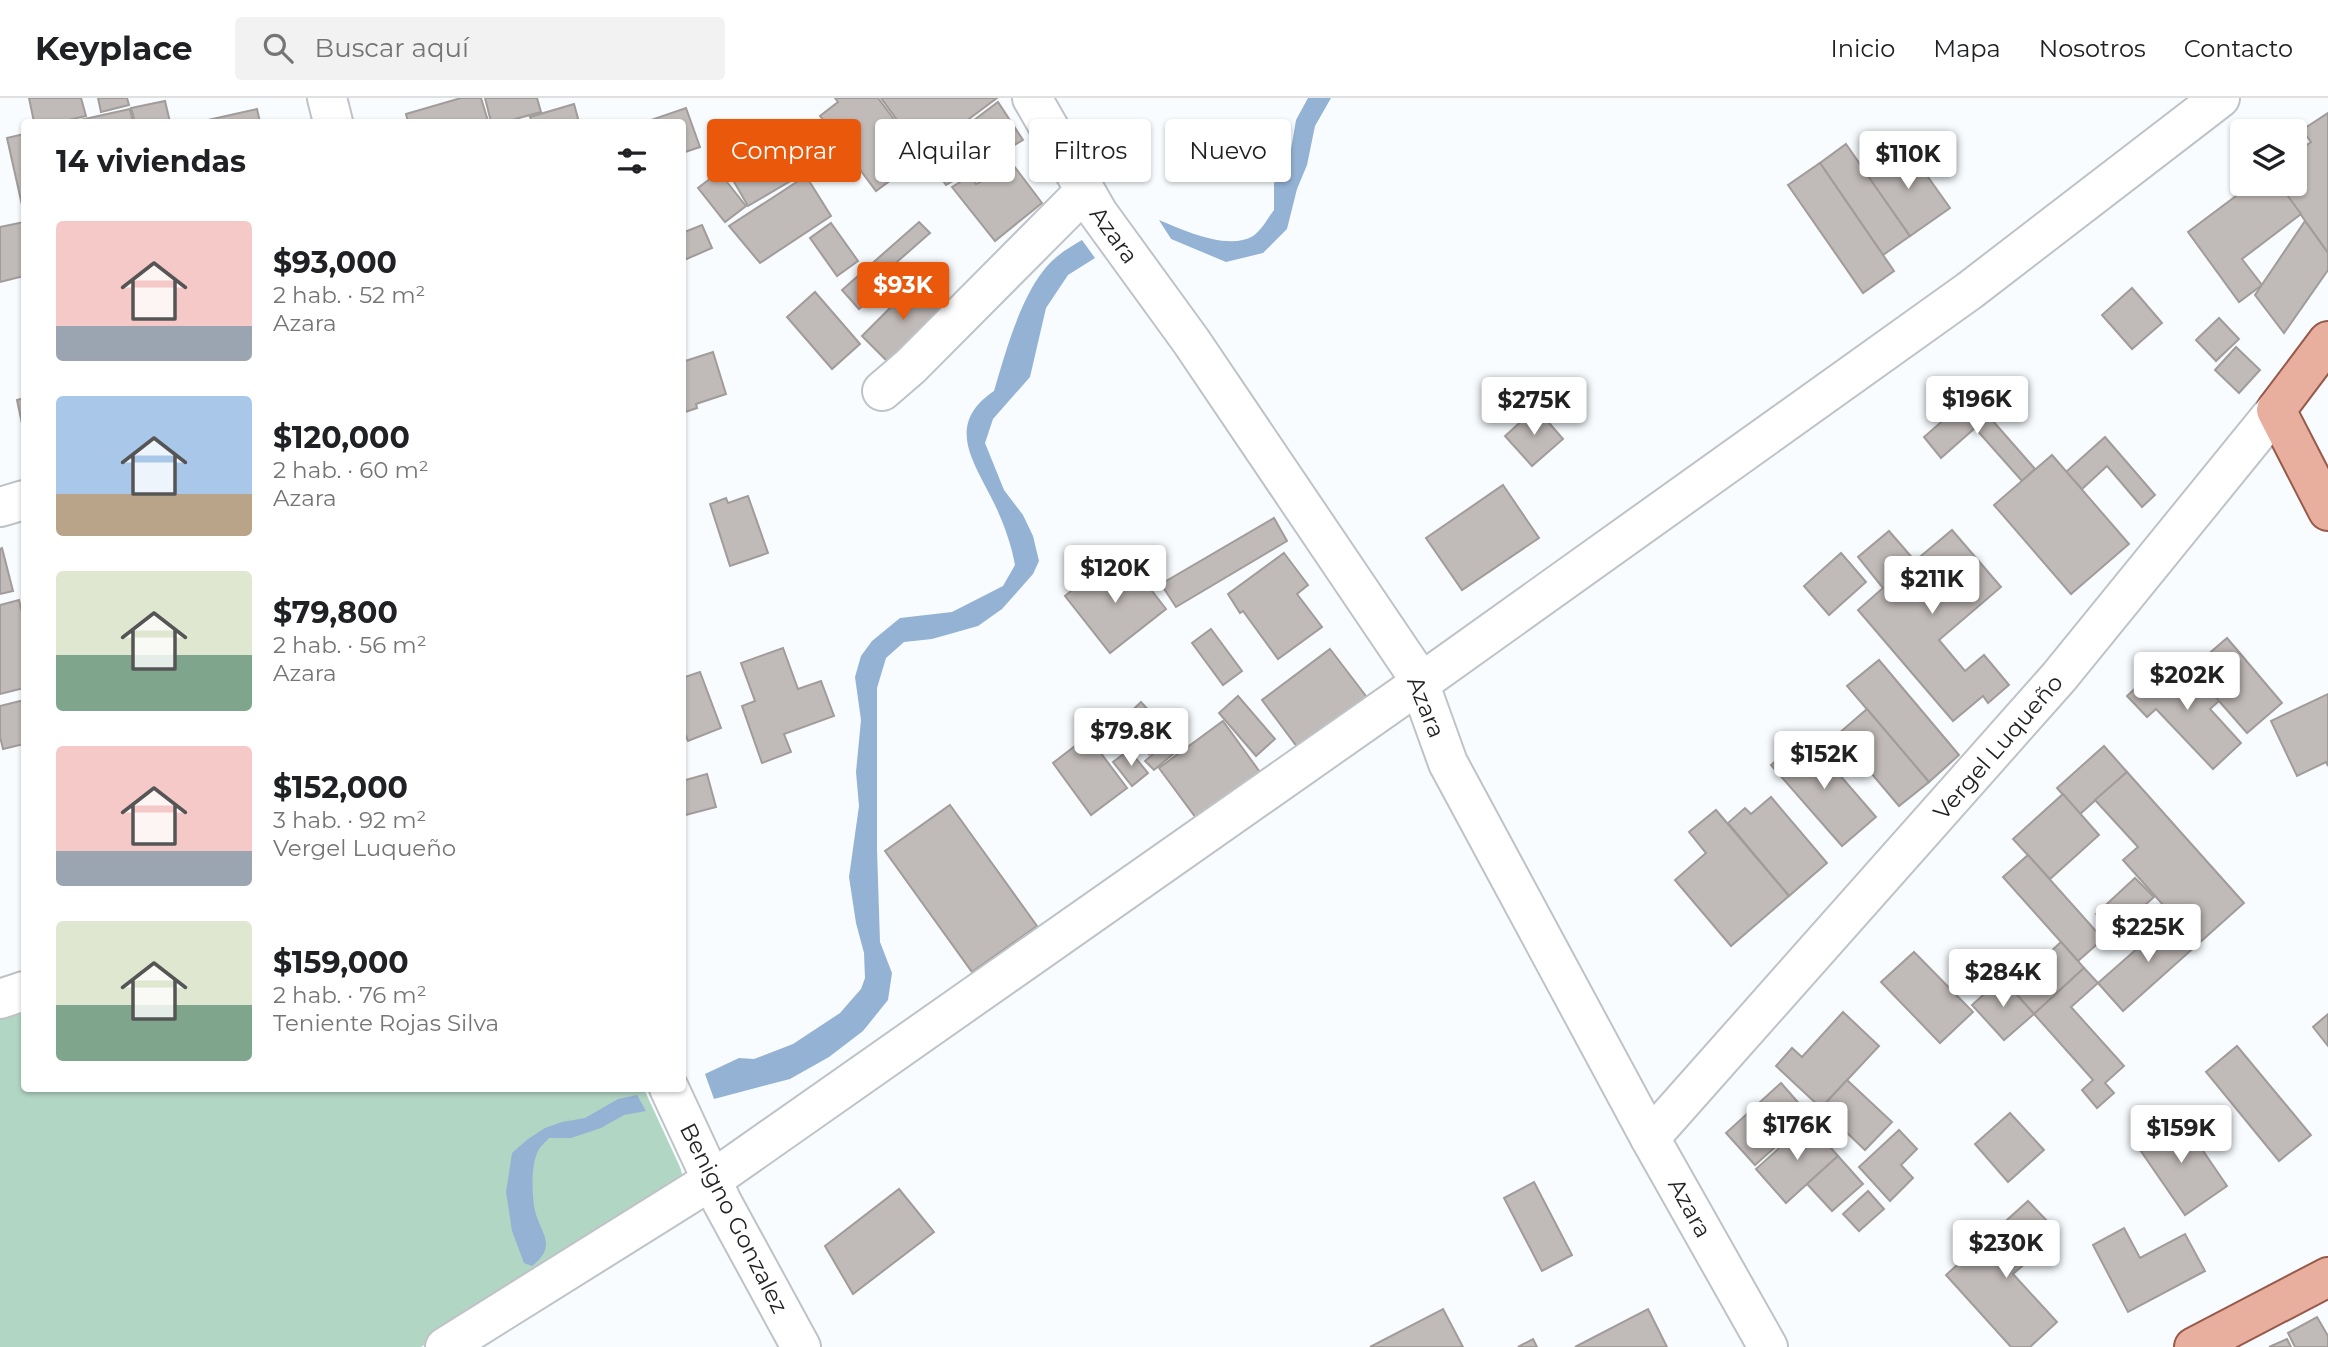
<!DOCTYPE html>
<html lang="es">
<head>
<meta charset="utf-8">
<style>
	:root { --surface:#fff; --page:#f2f2f2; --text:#202124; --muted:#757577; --line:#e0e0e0; --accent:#ea580c }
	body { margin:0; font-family:Montserrat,sans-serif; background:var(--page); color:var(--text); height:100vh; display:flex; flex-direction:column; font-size:26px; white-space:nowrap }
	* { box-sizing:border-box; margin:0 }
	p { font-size:23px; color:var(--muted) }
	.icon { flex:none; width:38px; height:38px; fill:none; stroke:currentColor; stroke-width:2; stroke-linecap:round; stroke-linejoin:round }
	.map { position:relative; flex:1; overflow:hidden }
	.drawer { position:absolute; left:21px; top:21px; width:665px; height:973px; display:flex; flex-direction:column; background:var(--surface); border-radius:7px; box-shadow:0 2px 5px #0004 }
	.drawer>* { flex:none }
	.guide { position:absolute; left:707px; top:21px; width:665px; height:63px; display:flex; gap:14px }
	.fabs { position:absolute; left:2230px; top:21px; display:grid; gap:14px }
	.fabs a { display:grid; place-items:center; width:77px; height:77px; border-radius:7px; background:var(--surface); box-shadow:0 2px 5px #0004; font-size:35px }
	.price { position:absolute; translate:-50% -60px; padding:0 16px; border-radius:7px; background:#fff; color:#222; font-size:23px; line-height:46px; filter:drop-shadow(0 2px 4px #0008) }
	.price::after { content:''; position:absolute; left:50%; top:42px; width:21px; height:16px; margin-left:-10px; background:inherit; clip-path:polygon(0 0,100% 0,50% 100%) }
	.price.current { background:var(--accent); color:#fff }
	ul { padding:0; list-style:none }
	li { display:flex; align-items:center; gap:21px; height:175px; padding:0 35px }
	li span { display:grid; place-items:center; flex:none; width:196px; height:140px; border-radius:7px; color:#555 }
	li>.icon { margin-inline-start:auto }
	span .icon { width:84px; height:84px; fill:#fffc; stroke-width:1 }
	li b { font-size:30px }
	h2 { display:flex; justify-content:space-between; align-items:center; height:84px; padding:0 35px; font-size:30px }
	.chip { padding:0 24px; border-radius:7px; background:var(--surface); box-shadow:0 2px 5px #0004; font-size:24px; line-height:63px }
	.chip.current { background:var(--accent); color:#fff }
	header { display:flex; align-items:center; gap:42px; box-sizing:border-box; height:98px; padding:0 35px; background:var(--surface); border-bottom:2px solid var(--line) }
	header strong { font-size:33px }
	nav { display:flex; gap:38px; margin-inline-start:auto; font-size:24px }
	.search { width:490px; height:63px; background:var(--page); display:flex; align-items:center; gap:18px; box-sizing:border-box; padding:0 24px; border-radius:7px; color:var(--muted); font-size:26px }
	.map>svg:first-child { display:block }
	.green { fill:#b2d6c4 }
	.water { fill:#94b2d3 }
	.pier { fill:#f8fcff }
	.building { fill:#c0bab8; stroke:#a19c9a; stroke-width:2 }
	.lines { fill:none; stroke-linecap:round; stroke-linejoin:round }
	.minor-casing { stroke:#bfc3c7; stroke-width:42 }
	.major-casing { stroke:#975a4a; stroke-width:42 }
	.minor { stroke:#fff; stroke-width:38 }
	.major { stroke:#e8af9f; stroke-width:38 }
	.labels { text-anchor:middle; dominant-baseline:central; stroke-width:5; stroke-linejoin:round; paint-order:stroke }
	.street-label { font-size:23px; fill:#1f2022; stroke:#fff }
</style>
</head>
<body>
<header>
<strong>Keyplace</strong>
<div class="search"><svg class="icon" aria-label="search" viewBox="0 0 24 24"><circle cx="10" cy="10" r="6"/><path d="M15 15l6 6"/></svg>Buscar aquí</div>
<nav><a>Inicio</a><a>Mapa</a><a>Nosotros</a><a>Contacto</a></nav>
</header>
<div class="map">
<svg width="2328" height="1249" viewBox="0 0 2328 1249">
	<rect width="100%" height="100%" fill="#f8fcff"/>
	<path class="green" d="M24 913V990L644 991 680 1069 682 1076 676 1087 421 1249H0V920Z"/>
	<g class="water">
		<path d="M1308 0H1331L1315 28 1307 67 1297 91 1287 131 1263 155 1226 164 1164 138 1159 122C1183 132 1228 153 1253 138 1261 133 1268 120 1274 112V85L1289 63 1296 22Z"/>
		<path d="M1082 142 1095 160 1068 177 1046 210 1030 279 993 321 985 345 1004 392 1023 417 1033 438 1039 463 1033 476 1002 511 978 528 932 541 904 544 886 560 877 590V751L880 844 892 875 888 902 863 933 829 959 790 981 714 1001 705 976 739 960 754 961 793 946 840 915 861 891 865 880 864 855 856 825 849 779 859 708 856 674 861 622 855 579 861 558 872 543 900 520 952 514 1003 488 1015 467C1012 450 1006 432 999 416 981 372 939 330 994 293 1006 253 1024 183 1059 157 1066 151 1074 147 1082 142Z"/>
		<path d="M637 997 646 1013 624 1017 601 1030 571 1040H549C546 1044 540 1048 538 1053 531 1067 532 1093 534 1108 538 1134 560 1146 532 1168L524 1165 512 1133 506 1094 512 1055 528 1041 545 1030 562 1024 585 1020 618 1001Z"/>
	</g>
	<path class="pier" d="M1157 119 1175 147 1164 141 1149 144 1146 143 1136 123 1139 121Z"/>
	<g class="building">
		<path d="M29 0H81L86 18 60 24H34Z"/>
		<path d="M98 0H127L129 7 101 14Z"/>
		<path d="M461 0H481L488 23 408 24 406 16Z"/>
		<path d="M485 0H537L541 14 504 24H491Z"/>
		<path d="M835 0H878L922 59 876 93 820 18 838 4Z"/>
		<path d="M881 0H997L922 56Z"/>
		<path d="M165 3 170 24H135L131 10Z"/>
		<path d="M998 4 1023 42 946 87 925 59Z"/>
		<path d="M574 6 579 24H532L530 19Z"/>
		<path d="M686 10 700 49 682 55V24H652L651 22Z"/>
		<path d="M130 11 133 24H71Z"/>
		<path d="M257 11 260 24H199Z"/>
		<path d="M2328 15V155L2279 86H2294V56L2311 44 2302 32Z"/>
		<path d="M818 31 833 58 748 108 733 82Z"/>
		<path d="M24 36V106L22 107 7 40Z"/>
		<path d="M1846 46 1910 138 1883 157 1820 65Z"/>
		<path d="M1906 48 1950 110 1910 138 1866 75Z"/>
		<path d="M1820 65 1894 173 1863 195 1788 87Z"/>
		<path d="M1014 68 1042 105 995 143 952 89 970 78 976 86Z"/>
		<path d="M719 74 746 108 725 124 698 90Z"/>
		<path d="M806 78 831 118 760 165 729 128Z"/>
		<path d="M2252 86H2279L2301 116 2242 161 2262 187 2239 204 2188 134Z"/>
		<path d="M2305 123 2328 155V172L2284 235 2255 197Z"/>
		<path d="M24 124V178L0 184V129Z"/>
		<path d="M919 124 930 135 890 170 897 177 859 211 842 192Z"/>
		<path d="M831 125 858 163 837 178 810 140Z"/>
		<path d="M702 127 712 150 682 163V135Z"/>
		<path d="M917 183 945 210 890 266 862 238Z"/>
		<path d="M2132 190 2162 225 2132 251 2102 217Z"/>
		<path d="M815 194 860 246 832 271 787 219Z"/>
		<path d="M2219 220 2239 241 2216 263 2196 242Z"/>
		<path d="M2236 249 2260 272 2239 295 2215 272Z"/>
		<path d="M713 254 726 296 696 306 697 310 682 315V264Z"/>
		<path d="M1971 298 2035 371 2022 383 1975 330 1941 360 1924 339Z"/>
		<path d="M24 300V335L17 302Z"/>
		<path d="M1536 310 1563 341 1532 368 1505 338Z"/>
		<path d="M2105 339 2155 397 2142 409 2107 368 2082 391 2066 374Z"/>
		<path d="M2052 357 2129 446 2071 496 1994 407Z"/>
		<path d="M1503 387 1539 440 1462 492 1426 440Z"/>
		<path d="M748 398 768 455 730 468 710 406 726 400 728 405Z"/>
		<path d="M1274 420 1287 443 1176 509 1161 486Z"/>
		<path d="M1952 432 2001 489 1939 542 1965 573 1984 557 2009 587 1988 605 1983 598 1953 623 1858 512 1883 490 1858 459 1889 433 1915 463Z"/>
		<path d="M2 450 13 493 0 496V451Z"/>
		<path d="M1284 455 1308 487 1297 496 1322 529 1278 561 1243 513 1240 515 1228 496Z"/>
		<path d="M1841 455 1866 484 1829 517 1804 488Z"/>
		<path d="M1110 462 1127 484 1138 475 1166 511 1110 555 1065 498Z"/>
		<path d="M19 502 24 523V590L0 596V507Z"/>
		<path d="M1211 531 1242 573 1223 587 1192 545Z"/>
		<path d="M2227 540 2282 605 2247 635 2191 571Z"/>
		<path d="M783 550 798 591 821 583 834 618 784 636 791 654 762 665 742 608 755 603 741 565Z"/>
		<path d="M1330 551 1369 602 1301 654 1262 602Z"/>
		<path d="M1879 562 1959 657 1929 684 1847 588Z"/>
		<path d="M2163 564 2183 586 2195 575 2219 603 2210 611 2241 645 2213 671 2156 611 2147 619 2127 598Z"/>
		<path d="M700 574 721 630 688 643 682 629V580Z"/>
		<path d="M2328 596V668L2326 664 2297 678 2271 623Z"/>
		<path d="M1238 598 1275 641 1256 658 1219 615Z"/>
		<path d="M24 602V646L3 651 0 639V608Z"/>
		<path d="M1141 604 1171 637 1149 656 1120 624Z"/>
		<path d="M1867 611 1929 684 1899 708 1838 636Z"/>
		<path d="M1223 623 1262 677 1199 724 1159 670Z"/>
		<path d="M1088 638 1127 690 1091 717 1053 665Z"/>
		<path d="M1806 638 1876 719 1842 748 1771 667Z"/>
		<path d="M1169 642 1178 652 1154 672 1145 663Z"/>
		<path d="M2104 648 2127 674 2080 716 2057 690Z"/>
		<path d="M1129 652 1148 675 1132 688 1113 664Z"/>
		<path d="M2127 674 2244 805 2198 846 2123 762 2138 749 2095 702Z"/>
		<path d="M707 676 716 709 682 718V683Z"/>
		<path d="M2063 696 2099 737 2050 781 2013 741Z"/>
		<path d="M1771 699 1827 765 1789 798 1728 725 1745 710 1751 716Z"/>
		<path d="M950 707 1037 828 972 874 885 753Z"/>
		<path d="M1716 712 1789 798 1731 848 1675 782 1706 755 1689 734Z"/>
		<path d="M2028 757 2103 841 2078 863 2003 779Z"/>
		<path d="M2135 780 2154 799 2114 835 2096 816Z"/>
		<path d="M2173 819 2198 846 2123 913 2098 885Z"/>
		<path d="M2061 844 2084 870 2034 916 2011 890Z"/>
		<path d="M1914 854 1973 914 1940 945 1881 884Z"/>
		<path d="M2084 870 2098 885 2071 909 2124 968 2105 985 2114 995 2097 1010 2082 992 2093 982 2034 916Z"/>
		<path d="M2002 880 2034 916 2004 942 1972 907Z"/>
		<path d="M1843 914 1879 948 1821 1010 1776 968 1792 950 1802 959Z"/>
		<path d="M2328 916V948L2313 929Z"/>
		<path d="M2237 948 2311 1037 2279 1063 2206 974Z"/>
		<path d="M1847 982 1892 1024 1865 1052 1821 1010Z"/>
		<path d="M1781 985 1810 1018 1755 1067 1726 1035Z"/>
		<path d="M2010 1015 2044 1052 2008 1084 1975 1046Z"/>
		<path d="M2178 1016 2227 1088 2185 1117 2136 1046Z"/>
		<path d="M1808 1024 1838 1058 1786 1105 1756 1071Z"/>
		<path d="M1899 1032 1917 1051 1901 1067 1913 1080 1890 1103 1859 1069Z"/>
		<path d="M1838 1058 1863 1086 1832 1113 1807 1086Z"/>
		<path d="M1534 1084 1572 1157 1542 1173 1504 1100Z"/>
		<path d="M899 1091 934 1134 853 1196 825 1148Z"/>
		<path d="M1868 1093 1884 1111 1859 1133 1843 1116Z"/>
		<path d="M2028 1103 2050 1126 2020 1153 2028 1163 2013 1176 2057 1224 2030 1249H2011L1946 1177Z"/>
		<path d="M2124 1130 2140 1160 2185 1136 2205 1173 2128 1214 2093 1147Z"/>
		<path d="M1443 1211 1463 1249H1370Z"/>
		<path d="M1648 1211 1667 1249H1575Z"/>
		<path d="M2317 1219 2328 1238V1249H2295L2288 1235Z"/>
		<path d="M1533 1241 1537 1249H1518Z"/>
		<path d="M2287 1241 2291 1249H2269Z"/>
	</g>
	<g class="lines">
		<g class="minor-casing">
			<g id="minor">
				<path d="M327 0 333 24"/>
				<path d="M1032 0 1098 115 1191 243 1416 576 1448 665 1650 1040 1768 1249"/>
				<path d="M882 293 911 268 1084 94"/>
				<path d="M0 409 24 402"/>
				<path d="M0 901 24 893"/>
				<path d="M669 990 722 1104 801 1249"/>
				<path d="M1650 1040 2059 579 2276 312"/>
				<path d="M445 1249 712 1082 1419 586 1969 193 2220 0"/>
			</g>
		</g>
		<g class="major-casing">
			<g id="major">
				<path d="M2328 243 2276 312 2328 413"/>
				<path d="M2194 1249 2328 1179"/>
			</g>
		</g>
		<use href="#minor" class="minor"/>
		<use href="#major" class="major"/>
	</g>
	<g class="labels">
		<g class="street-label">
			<text transform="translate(1114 137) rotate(54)">Azara</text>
			<text transform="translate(1426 609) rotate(68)">Azara</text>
			<text transform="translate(1998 649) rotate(-49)">Vergel Luqueño</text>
			<text transform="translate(1690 1110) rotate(61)">Azara</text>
			<text transform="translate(734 1120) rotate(63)">Benigno Gonzalez</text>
		</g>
	</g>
</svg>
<div class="fabs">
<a><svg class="icon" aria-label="layers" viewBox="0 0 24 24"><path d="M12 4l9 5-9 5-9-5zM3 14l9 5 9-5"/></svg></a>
</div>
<b class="price" style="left:1908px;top:93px">$110K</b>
<b class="price current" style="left:903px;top:224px">$93K</b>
<b class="price" style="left:1977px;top:338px">$196K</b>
<b class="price" style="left:1534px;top:339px">$275K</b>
<b class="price" style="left:1115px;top:507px">$120K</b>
<b class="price" style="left:1932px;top:518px">$211K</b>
<b class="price" style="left:2187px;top:614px">$202K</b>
<b class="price" style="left:1131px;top:670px">$79.8K</b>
<b class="price" style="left:1824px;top:693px">$152K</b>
<b class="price" style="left:2148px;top:866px">$225K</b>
<b class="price" style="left:2003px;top:911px">$284K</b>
<b class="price" style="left:1797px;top:1064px">$176K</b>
<b class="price" style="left:2181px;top:1067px">$159K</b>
<b class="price" style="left:2006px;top:1182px">$230K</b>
<div class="guide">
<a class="chip current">Comprar</a>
<a class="chip">Alquilar</a>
<a class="chip">Filtros</a>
<a class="chip">Nuevo</a>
</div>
<section class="drawer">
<h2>14 viviendas<svg class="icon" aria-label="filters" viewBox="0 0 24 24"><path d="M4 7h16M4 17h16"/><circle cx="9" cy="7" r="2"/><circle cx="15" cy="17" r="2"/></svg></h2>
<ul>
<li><span style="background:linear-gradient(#f6c9c9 75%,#9aa5b1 0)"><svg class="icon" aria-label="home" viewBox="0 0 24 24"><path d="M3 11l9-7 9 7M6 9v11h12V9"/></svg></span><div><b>$93,000</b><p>2 hab. · 52 m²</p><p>Azara</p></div></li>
<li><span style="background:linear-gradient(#a9c7e8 70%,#b9a48a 0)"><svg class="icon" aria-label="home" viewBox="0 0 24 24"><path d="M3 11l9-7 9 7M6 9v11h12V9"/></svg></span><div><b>$120,000</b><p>2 hab. · 60 m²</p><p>Azara</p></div></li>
<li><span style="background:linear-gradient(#dfe7d0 60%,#7fa58c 0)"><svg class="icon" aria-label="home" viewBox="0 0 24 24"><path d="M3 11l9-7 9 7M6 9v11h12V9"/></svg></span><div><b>$79,800</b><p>2 hab. · 56 m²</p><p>Azara</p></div></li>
<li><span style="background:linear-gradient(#f6c9c9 75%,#9aa5b1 0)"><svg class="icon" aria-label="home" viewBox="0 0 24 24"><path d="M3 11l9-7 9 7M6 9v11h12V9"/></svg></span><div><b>$152,000</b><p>3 hab. · 92 m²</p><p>Vergel Luqueño</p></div></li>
<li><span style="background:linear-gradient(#dfe7d0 60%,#7fa58c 0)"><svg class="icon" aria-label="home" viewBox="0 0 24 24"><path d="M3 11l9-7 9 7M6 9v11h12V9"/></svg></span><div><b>$159,000</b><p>2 hab. · 76 m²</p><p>Teniente Rojas Silva</p></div></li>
</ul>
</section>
</div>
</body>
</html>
